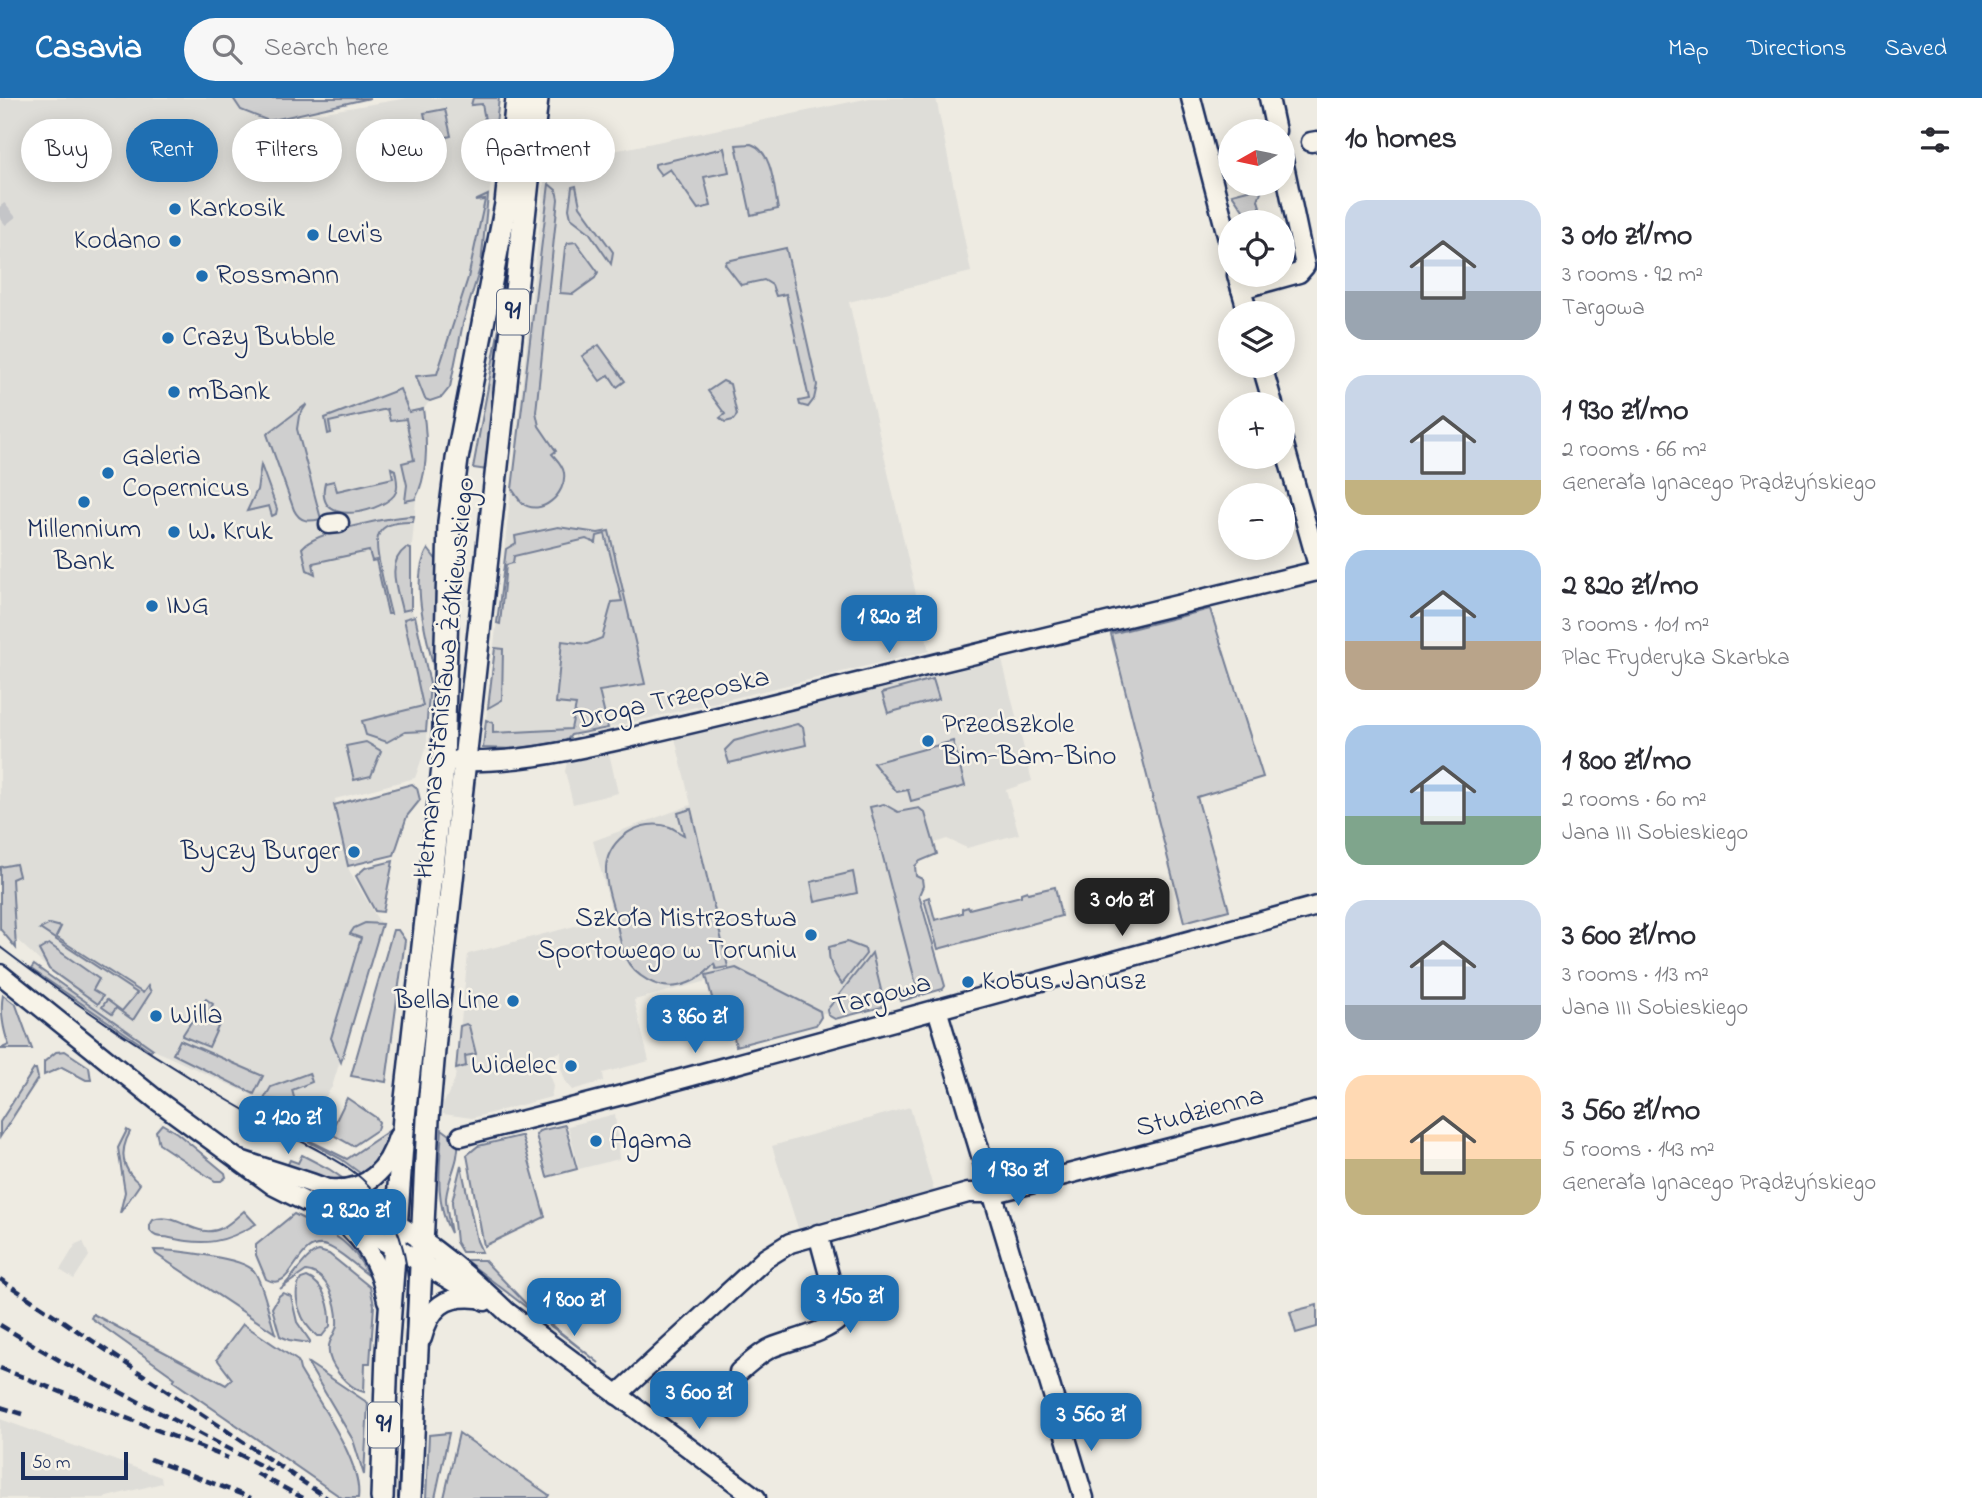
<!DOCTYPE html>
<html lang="en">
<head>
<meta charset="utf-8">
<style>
	:root { --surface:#fff; --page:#f7f7f7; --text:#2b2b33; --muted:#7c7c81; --accent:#1f6fb2 }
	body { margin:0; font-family:"Indie Flower",sans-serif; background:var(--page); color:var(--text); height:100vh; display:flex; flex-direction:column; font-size:26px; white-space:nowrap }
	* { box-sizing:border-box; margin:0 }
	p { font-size:23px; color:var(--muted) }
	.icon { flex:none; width:38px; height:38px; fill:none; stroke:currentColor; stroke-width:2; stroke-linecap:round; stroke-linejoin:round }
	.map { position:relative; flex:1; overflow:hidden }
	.panel { display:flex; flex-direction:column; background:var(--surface); width:665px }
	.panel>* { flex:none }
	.hud { position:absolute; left:21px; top:21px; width:665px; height:63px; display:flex; gap:14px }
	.needle { width:46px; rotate:261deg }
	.tools { position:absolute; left:1218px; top:21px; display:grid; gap:14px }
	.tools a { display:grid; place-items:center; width:77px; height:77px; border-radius:50%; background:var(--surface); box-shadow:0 4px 18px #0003; font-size:35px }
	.scale { position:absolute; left:21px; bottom:18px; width:107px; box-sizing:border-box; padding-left:7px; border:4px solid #1b2f5e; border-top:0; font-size:19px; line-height:24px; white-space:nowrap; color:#1b2f5e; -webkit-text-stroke:5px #f7f3e8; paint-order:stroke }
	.price { position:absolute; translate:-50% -60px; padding:0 16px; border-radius:14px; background:var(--accent); color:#fff; font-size:23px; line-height:46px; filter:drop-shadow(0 2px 4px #0008) }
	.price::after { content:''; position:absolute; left:50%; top:42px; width:21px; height:16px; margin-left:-10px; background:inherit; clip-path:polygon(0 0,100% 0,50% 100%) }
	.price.on { background:#222; color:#fff }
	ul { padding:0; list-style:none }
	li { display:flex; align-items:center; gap:21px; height:175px; padding:0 28px }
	li span { display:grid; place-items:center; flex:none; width:196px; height:140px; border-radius:21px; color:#555 }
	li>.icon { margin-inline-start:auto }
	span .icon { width:84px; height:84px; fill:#fffc; stroke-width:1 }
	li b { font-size:30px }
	h2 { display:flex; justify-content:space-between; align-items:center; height:84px; padding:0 28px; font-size:30px }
	.tag { padding:0 24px; border-radius:32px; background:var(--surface); box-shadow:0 4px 18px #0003; font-size:24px; line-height:63px }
	.tag.on { background:var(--accent); color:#fff }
	header { display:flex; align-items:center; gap:42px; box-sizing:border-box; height:98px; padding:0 35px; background:var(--accent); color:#fff }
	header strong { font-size:33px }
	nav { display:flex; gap:38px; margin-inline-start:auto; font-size:24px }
	.search { width:490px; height:63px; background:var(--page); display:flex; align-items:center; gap:18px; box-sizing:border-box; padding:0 24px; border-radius:38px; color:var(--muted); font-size:26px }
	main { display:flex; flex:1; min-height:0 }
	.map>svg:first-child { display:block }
	.built { fill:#deddd8 }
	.green { fill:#cfcfcf; stroke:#757f96; stroke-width:2 }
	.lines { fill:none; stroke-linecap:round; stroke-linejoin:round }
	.minor-tunnel { stroke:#c4c5c8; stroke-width:18; stroke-dasharray:18 9; stroke-linecap:butt }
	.minor-casing { stroke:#1b2f5e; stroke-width:23 }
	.major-casing { stroke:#1b2f5e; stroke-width:26 }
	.minor { stroke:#f7f3e8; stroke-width:18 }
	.major { stroke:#f7f3e8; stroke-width:21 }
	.tram { stroke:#1b2f5e; stroke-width:2 }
	.rail { stroke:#1b2f5e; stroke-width:4.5; stroke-dasharray:10 5; stroke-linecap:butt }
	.poi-dot { fill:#1f6fb2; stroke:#f7f3e8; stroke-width:2.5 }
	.labels { text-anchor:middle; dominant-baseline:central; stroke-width:5; stroke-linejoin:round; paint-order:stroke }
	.shield { fill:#f7f3e8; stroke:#5d6a87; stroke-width:2 }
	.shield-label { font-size:26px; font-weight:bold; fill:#1b2f5e }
	.poi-label { font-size:28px; fill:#1b2f5e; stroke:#f7f3e8; text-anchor:start }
	.street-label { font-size:28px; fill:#1b2f5e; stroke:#f7f3e8 }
</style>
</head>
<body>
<header>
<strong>Casavia</strong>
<div class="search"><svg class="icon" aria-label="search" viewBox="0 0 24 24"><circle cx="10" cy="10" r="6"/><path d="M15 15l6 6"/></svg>Search here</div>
<nav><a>Map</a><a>Directions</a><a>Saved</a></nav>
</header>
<main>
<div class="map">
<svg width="1317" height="1400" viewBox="0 0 1317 1400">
	<rect width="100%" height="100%" fill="#eeebe2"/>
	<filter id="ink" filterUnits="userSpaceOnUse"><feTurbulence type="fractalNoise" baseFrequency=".0143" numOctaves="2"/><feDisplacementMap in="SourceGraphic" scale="14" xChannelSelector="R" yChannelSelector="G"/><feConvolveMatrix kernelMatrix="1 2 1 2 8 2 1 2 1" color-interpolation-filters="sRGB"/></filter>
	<g filter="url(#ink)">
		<g class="built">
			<path d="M0 0H236L237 6 271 23 408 0H500L482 166 463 227 451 289 443 299 428 305 424 311 425 372 422 390 416 402 411 459V507L428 587 427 646 415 680 335 701 349 772 381 827 332 989 321 1005 265 1003 156 953 68 889 0 826Z"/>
			<path d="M870 0H936L971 174 849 204 929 553 608 630 571 637 566 643 515 651 483 650 546 67Z"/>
			<path d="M1002 562 1032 683 1006 692 1019 736 967 750 947 741 884 762 917 891 751 934 735 876 634 902 649 963 603 975 604 983 572 992 566 985 561 970V954L541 960 548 969 553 989 551 999 472 1020 443 1016V1007L455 981 468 856 613 818 593 743 691 707 675 640Z"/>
			<path d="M609 655 618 695 573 706 565 673 567 665Z"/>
			<path d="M910 1009 934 1093 798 1130 772 1048Z"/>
			<path d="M615 1016 619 1061 579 1071 568 1028Z"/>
			<path d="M83 1143 89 1158 74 1181 60 1172 76 1146Z"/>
			<path d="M0 1321 161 1379 162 1385 103 1400H0Z"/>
		</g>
		<g class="green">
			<path d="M233 0H370L269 23 241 12Z"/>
			<path d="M473 0H499L493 52 491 53 482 6 471 7Z"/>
			<path d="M445 11 451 38 430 43 424 15Z"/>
			<path d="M751 46C773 53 774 91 778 111L751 117 736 47Z"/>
			<path d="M724 50 729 74 704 79 711 108 698 111 670 71 661 77 655 69V66Z"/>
			<path d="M549 86 556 92 558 101 536 314 539 328 556 353 552 356C557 362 563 367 564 375 567 395 541 420 522 405 518 401 515 395 512 391Z"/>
			<path d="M576 88 580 108 613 154 611 166 589 134 571 120 569 111 572 89Z"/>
			<path d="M1263 88 1258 102 1263 119 1261 123 1243 112 1232 96Z"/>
			<path d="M515 93H518L488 372 473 370 501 219Z"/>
			<path d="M488 97 481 167 463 225 450 289 442 299 430 303 425 301 416 278 437 276 468 180 485 102 475 103Z"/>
			<path d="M576 144 598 174 595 180 573 196 560 195 565 150 568 145Z"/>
			<path d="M786 150 817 287 814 301 808 309 800 307 799 303 809 301 786 196 776 198 772 187 764 182 741 187 725 166 727 163Z"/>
			<path d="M599 247 625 283 617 289 609 277 600 283 582 258Z"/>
			<path d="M723 283 730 286 737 317 733 322 725 324 720 320 725 316 708 293Z"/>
			<path d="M400 291 409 314 423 311C427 338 429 376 415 401L405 403 407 387 402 365 414 362 406 321 390 323 387 311 329 324 331 335 328 336 325 320Z"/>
			<path d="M307 306 299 318 297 331 321 421C308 424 300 424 294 412L267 336Z"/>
			<path d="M261 367 277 411 276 416 272 418 269 408 247 413 257 392Z"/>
			<path d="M391 370 395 372C396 379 399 387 396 394 389 412 313 434 325 385L334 383 337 393 393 380Z"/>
			<path d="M414 418 413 424C372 423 374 440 381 473 384 487 387 501 391 516H388L376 462 372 463 369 453 313 465 315 476 307 472 302 450C316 433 390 419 414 418Z"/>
			<path d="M558 429 598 435 609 433 645 586 599 593 608 630 571 637 566 643 515 651 483 650 486 622 493 625V635L571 631 576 607 556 605 562 543 587 546 602 540 612 504 622 503 605 436 597 438 596 445 586 441 514 458 513 465 506 467 500 526 497 525 506 451 516 445 515 438Z"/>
			<path d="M406 450 411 451V511L402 513C398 493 385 465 406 450Z"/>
			<path d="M428 451 438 464 436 581C429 545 408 484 428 451Z"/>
			<path d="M1210 511 1263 679 1197 699 1229 812 1184 824 1111 536Z"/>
			<path d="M415 518 430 586 426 633 405 634 387 644 366 637 362 623 423 608 404 521Z"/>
			<path d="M495 550 503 551 502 602 488 610Z"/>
			<path d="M933 581 939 601 888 615 882 595Z"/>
			<path d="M797 626 803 629 806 647 729 665 725 652 734 643Z"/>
			<path d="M953 643 965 688 911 703 908 692 897 694 873 665Z"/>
			<path d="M366 644 381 653 371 678 354 682 346 648Z"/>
			<path d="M412 686 417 690 420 702 407 718 394 757 348 768 334 707Z"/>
			<path d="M884 706 898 714 919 710 925 715 937 756 920 763 915 768 916 778 922 781 923 788 919 797 945 888 943 891 901 903 896 896 917 890 870 709Z"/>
			<path d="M691 711 728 869 716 871 714 866C704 878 693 885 678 888 658 892 634 878 625 859 620 846 618 830 615 817 611 801 605 786 606 769 608 740 642 719 670 729 675 731 679 735 684 737L678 715Z"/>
			<path d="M393 763 383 814 375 813 356 778 365 770Z"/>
			<path d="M16 766 19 778 12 781 16 850 0 831V769Z"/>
			<path d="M853 774 857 795 815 804 811 784Z"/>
			<path d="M1055 789 1061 818 938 851 924 801 929 799 935 822 962 815V811L968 809 969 811 1021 798V795L1027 793 1028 795Z"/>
			<path d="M365 825 382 826 341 964 331 940 361 840 350 836 354 830Z"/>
			<path d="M50 826 61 829 56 839 143 895 148 888 151 894 133 922 116 910 112 916 102 909 107 902 122 913 137 895 40 831Z"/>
			<path d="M393 832H398L405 842 386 984 351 978Z"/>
			<path d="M847 844 865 851 866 856 842 886C833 876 828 862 829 849Z"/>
			<path d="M49 846 99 881 93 892 103 898 98 906 49 871 39 852Z"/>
			<path d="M872 855 883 900 882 909 835 921 828 917 827 912Z"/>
			<path d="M34 867 153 951 151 953 31 871Z"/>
			<path d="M736 870 820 913 821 919 816 927 736 948 732 931 715 911 706 877Z"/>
			<path d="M3 897 16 907 32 951H0L9 947C3 932 0 912 3 897Z"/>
			<path d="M206 901 213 906 210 912 222 920 209 949 182 938Z"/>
			<path d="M466 926 469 928 476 956 465 958 466 968 456 971 460 928Z"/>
			<path d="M180 942 263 978 254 996 173 956Z"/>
			<path d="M65 953 89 969 91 982H86L62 969 44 977V964L56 954Z"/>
			<path d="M34 971H36L38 980 0 1039V1024Z"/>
			<path d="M309 975 312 984 292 992 295 1003 264 1001 271 989Z"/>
			<path d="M347 1000 375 1019 379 1024 377 1032 353 1048 330 1035Z"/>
			<path d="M162 1026 177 1035 225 1075 226 1079 221 1083H215L159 1046 156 1033Z"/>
			<path d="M276 1026 347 1061 390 1032 384 1057 364 1078 341 1061Z"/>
			<path d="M565 1027 577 1071 547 1079 536 1037 539 1033Z"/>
			<path d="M442 1031 458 1043C460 1063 448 1080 446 1100 446 1111 449 1124 451 1135 434 1104 440 1065 442 1031Z"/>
			<path d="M127 1032 130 1034C119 1054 122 1072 140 1086L120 1115 125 1094 118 1050Z"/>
			<path d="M520 1038H522L545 1119 484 1148 467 1057 478 1048Z"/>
			<path d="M302 1057 329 1071 348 1084 337 1086 286 1070 290 1062 298 1065Z"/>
			<path d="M461 1067 477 1143 482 1154H462L456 1144 452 1104Z"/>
			<path d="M244 1113 256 1126C225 1145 205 1148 170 1140 161 1138 156 1141 150 1133V1127L153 1122C177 1113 197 1143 222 1130 230 1126 237 1119 244 1113Z"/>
			<path d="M294 1116C327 1133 351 1140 368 1177 355 1168 341 1153 327 1148 295 1138 294 1197 266 1181L256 1157V1147Z"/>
			<path d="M154 1152C173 1152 242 1159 254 1173 264 1187 269 1218 275 1235L156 1156Z"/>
			<path d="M319 1153 329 1156 370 1189 374 1207 370 1265H365L364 1294C348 1290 326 1266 329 1248 330 1240 336 1235 337 1227 338 1208 329 1175 306 1173L280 1191C294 1180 305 1156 319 1153Z"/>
			<path d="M465 1162H484L530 1210 599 1265Z"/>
			<path d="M307 1179C325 1186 331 1210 330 1228L322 1238H317C302 1226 290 1198 301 1181Z"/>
			<path d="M283 1195 291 1198 297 1224 310 1243V1245L289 1242 280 1238 272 1210 279 1198Z"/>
			<path d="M1317 1207V1229L1296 1235 1290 1214Z"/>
			<path d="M93 1216 226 1287 232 1281 217 1261 243 1226 298 1263 300 1272C318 1303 363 1365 358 1400H342L173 1283 175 1280 91 1220Z"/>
			<path d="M307 1264 368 1305 364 1377 353 1342Z"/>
			<path d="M449 1335 435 1400H426L429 1337Z"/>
			<path d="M459 1335 549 1397 547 1400H444Z"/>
		</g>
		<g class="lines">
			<path class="minor-tunnel" d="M0 120 10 112"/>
			<g class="minor-casing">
				<g id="minor">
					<path d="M1191 0 1230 149"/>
					<path d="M1269 0 1276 33"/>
					<path d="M1311 44 1317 43"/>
					<path d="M1237 177 1248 215"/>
					<path d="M1241 191 1299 175 1305 168 1283 62"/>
					<path d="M1262 268 1273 306"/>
					<path d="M1283 343 1317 464"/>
					<path d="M329 426 339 425"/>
					<path d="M443 662C508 668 574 652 637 638 689 626 740 614 792 601 967 558 1142 514 1317 473"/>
					<path d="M0 876 158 1003 274 1088 395 1149 485 1203"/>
					<path d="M937 911 1084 1400"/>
					<path d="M461 1038 622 997 1317 808"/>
					<path d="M240 1062C267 1071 295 1079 322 1089 393 1115 453 1162 507 1214L756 1400"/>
					<path d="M330 1091C366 1094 388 1072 398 1039"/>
					<path d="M351 1132C372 1152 381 1174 387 1202"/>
					<path d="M422 1240C430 1209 445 1197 477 1200"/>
					<path d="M739 1274C749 1265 759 1256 771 1250 789 1242 826 1235 839 1221V1214L818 1136"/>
					<path d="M617 1297 766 1160 790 1145 968 1095H994L1018 1089 1317 1012"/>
				</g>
			</g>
			<g class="major-casing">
				<g id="major">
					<path d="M382 1400 387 1255 404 1019 443 669 449 424 457 361 506 106 517 0"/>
					<path d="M410 1400 428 1021 436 929 537 0"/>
				</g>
			</g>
			<use href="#minor" class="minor"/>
			<use href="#major" class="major"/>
			<path class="tram" d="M0 849C72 904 147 955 226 1001 255 1018 284 1035 314 1050 334 1061 352 1070 367 1086 394 1112 405 1145 408 1182L399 1400"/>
			<g class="rail">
				<path d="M0 1181 327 1400"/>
				<path d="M0 1227 59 1262 271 1373"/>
				<path d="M0 1270 228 1360"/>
				<path d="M0 1309 23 1316"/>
				<path d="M150 1361 251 1400"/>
				<path d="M256 1375 303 1400"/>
			</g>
		</g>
	</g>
	<g class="poi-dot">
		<circle cx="175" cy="111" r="7"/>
		<circle cx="313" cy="137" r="7"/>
		<circle cx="175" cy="143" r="7"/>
		<circle cx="202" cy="178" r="7"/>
		<circle cx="168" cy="240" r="7"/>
		<circle cx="174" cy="294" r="7"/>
		<circle cx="108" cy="375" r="7"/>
		<circle cx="84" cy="404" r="7"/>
		<circle cx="174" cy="434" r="7"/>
		<circle cx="152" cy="508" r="7"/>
		<circle cx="928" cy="643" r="7"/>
		<circle cx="354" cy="754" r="7"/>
		<circle cx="811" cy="837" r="7"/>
		<circle cx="968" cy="884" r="7"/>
		<circle cx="513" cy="903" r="7"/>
		<circle cx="156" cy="918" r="7"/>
		<circle cx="571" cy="968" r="7"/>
		<circle cx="596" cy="1043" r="7"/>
	</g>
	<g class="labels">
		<g class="shield">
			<rect x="497" y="191.5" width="32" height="45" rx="5"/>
			<rect x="368" y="1304.5" width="32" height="45" rx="5"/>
		</g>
		<g class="shield-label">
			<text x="513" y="214">91</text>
			<text x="384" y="1327">91</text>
		</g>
		<g class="poi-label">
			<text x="189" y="111">Karkosik</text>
			<text x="327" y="137">Levi's</text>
			<text x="161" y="143" text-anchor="end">Kodano</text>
			<text x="216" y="178">Rossmann</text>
			<text x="182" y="240">Crazy Bubble</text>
			<text x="188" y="294">mBank</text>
			<text x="122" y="359">Galeria<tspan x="122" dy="32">Copernicus</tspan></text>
			<text x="84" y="432" text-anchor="middle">Millennium<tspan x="84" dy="32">Bank</tspan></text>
			<text x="188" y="434">W. Kruk</text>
			<text x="166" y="508">ING</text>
			<text x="942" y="627">Przedszkole<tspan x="942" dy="32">Bim-Bam-Bino</tspan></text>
			<text x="340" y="754" text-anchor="end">Byczy Burger</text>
			<text x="797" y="821" text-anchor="end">Szkoła Mistrzostwa<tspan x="797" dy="32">Sportowego w Toruniu</tspan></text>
			<text x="982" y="884">Kobus Janusz</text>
			<text x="499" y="903" text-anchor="end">Bella Line</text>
			<text x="170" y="918">Willa</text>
			<text x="557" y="968" text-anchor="end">Widelec</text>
			<text x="610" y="1043">Agama</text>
		</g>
		<g class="street-label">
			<text transform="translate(446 580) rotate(-84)">Hetmana Stanisława Żółkiewskiego</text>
			<text transform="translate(672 602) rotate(-13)">Droga Trzeposka</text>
			<text transform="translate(882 898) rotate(-15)">Targowa</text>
			<text transform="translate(1200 1015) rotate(-15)">Studzienna</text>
		</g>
	</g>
</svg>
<div class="tools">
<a><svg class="needle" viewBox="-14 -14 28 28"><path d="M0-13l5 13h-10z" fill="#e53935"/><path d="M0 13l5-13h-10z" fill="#7c7c81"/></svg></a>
<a><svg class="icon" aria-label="locate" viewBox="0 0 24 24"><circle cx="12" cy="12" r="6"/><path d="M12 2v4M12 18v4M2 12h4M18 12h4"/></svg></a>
<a><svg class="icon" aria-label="layers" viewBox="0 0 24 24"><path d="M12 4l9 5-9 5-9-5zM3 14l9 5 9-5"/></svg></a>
<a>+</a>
<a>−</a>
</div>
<div class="scale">50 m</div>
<b class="price" style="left:889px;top:557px">1 820 zł</b>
<b class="price on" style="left:1122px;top:840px">3 010 zł</b>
<b class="price" style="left:695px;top:957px">3 860 zł</b>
<b class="price" style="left:288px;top:1058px">2 120 zł</b>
<b class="price" style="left:1018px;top:1110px">1 930 zł</b>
<b class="price" style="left:356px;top:1151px">2 820 zł</b>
<b class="price" style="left:850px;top:1237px">3 150 zł</b>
<b class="price" style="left:574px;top:1240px">1 800 zł</b>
<b class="price" style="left:699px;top:1333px">3 600 zł</b>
<b class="price" style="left:1091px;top:1355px">3 560 zł</b>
<div class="hud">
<a class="tag">Buy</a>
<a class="tag on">Rent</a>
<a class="tag">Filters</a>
<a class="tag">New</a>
<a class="tag">Apartment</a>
</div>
</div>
<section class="panel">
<h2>10 homes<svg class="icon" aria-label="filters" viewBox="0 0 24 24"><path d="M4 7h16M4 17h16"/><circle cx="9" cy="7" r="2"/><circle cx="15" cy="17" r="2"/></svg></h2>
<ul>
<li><span style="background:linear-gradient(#c9d6e8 65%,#9aa5b1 0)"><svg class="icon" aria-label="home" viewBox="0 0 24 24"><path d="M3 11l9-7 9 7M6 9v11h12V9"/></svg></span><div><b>3 010 zł/mo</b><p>3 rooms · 92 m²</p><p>Targowa</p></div></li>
<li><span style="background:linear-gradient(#c9d6e8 75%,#c2b280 0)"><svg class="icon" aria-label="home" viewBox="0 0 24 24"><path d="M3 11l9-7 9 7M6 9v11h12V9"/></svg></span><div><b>1 930 zł/mo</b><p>2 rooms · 66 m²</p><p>Generała Ignacego Prądzyńskiego</p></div></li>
<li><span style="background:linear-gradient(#a9c7e8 65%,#b9a48a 0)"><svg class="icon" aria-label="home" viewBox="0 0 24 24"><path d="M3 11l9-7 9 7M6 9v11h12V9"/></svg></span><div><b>2 820 zł/mo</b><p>3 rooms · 101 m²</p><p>Plac Fryderyka Skarbka</p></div></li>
<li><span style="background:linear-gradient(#a9c7e8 65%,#7fa58c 0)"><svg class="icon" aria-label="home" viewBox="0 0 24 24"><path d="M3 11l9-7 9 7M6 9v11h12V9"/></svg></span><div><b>1 800 zł/mo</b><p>2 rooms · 60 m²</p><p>Jana III Sobieskiego</p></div></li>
<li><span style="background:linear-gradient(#c9d6e8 75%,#9aa5b1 0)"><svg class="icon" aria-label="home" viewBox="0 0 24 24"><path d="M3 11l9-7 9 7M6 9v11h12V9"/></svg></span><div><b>3 600 zł/mo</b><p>3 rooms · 113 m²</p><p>Jana III Sobieskiego</p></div></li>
<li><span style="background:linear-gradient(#ffd9b3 60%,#c2b280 0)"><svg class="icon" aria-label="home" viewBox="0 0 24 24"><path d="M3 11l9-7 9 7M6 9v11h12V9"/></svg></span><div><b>3 560 zł/mo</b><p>5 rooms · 143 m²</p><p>Generała Ignacego Prądzyńskiego</p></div></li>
</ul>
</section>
</main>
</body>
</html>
